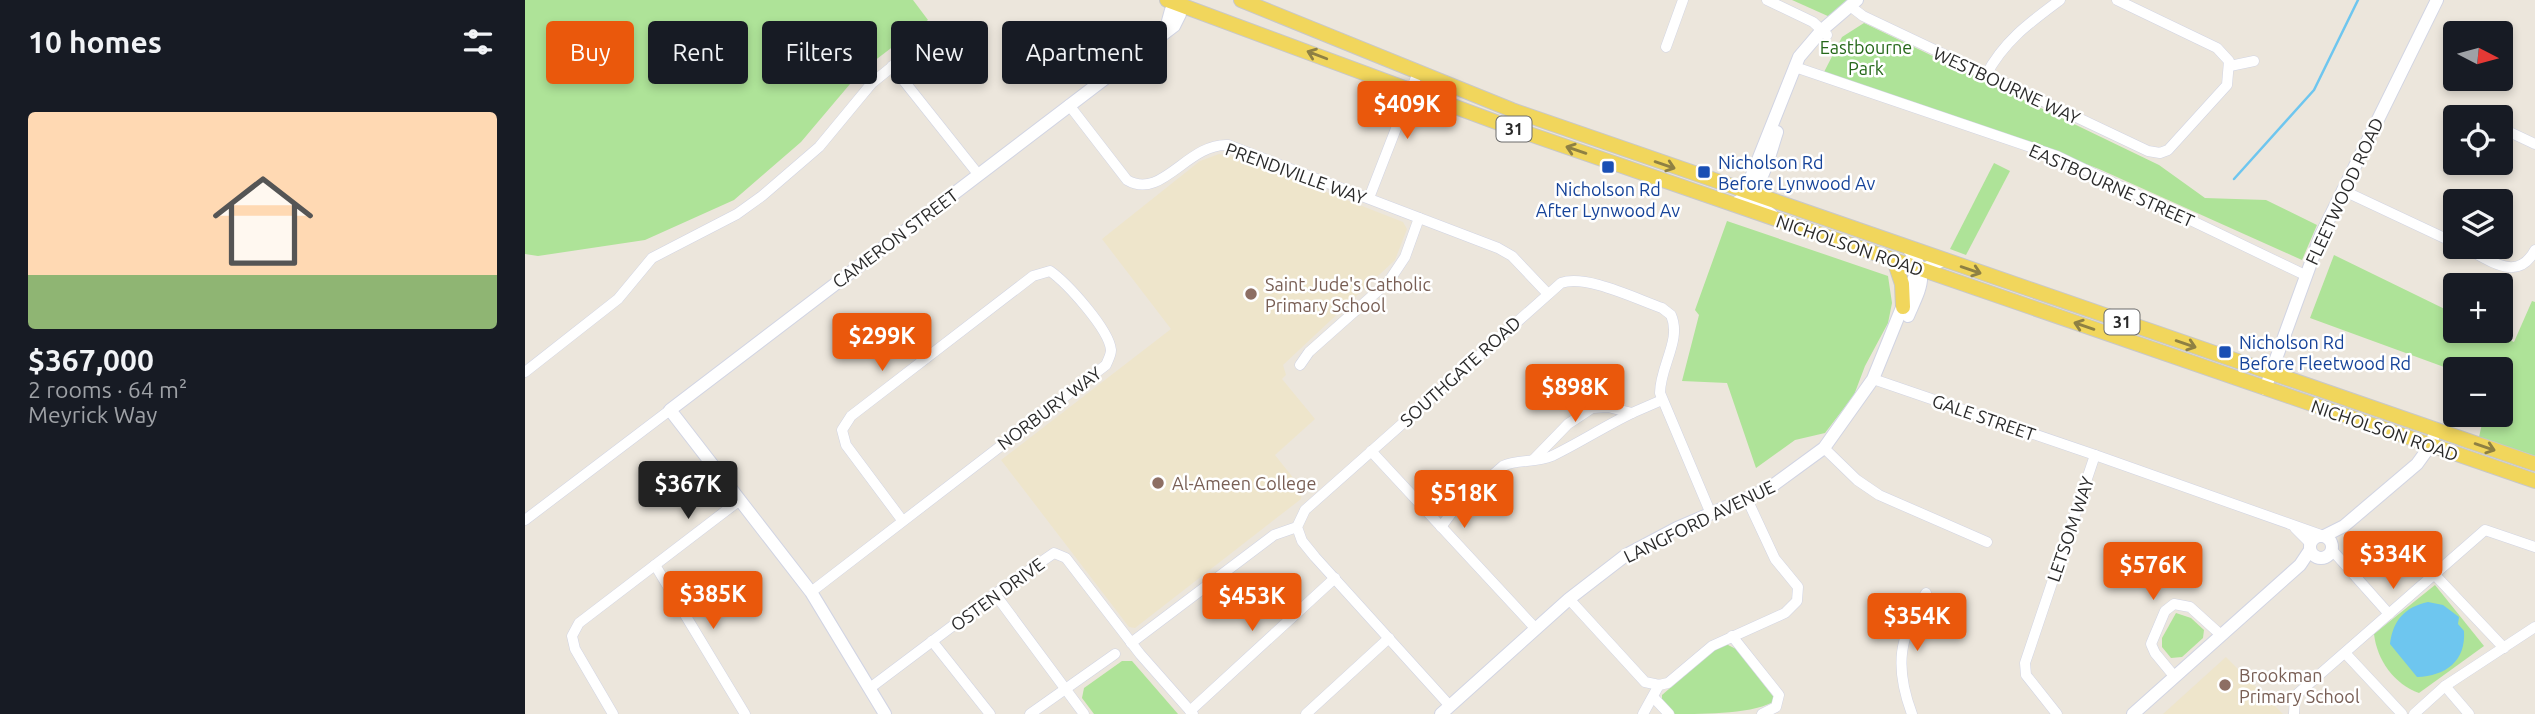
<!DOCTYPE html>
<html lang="en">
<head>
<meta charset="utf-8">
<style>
	:root { --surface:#171b24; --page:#20242c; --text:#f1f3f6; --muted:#9ea1a6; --accent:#ea580c }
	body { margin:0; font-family:Ubuntu,sans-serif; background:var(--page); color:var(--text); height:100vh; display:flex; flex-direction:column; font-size:26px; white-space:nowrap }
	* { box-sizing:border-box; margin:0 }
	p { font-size:23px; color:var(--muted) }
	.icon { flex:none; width:38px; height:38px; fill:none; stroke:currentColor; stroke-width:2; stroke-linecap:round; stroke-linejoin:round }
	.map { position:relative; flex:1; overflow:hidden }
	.sheet { display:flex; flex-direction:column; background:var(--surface); width:525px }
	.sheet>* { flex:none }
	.guide { position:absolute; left:21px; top:21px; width:665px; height:63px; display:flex; gap:14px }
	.needle { width:46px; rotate:96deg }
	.buttons { position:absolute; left:1918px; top:21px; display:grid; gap:14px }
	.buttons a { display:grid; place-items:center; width:70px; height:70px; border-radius:7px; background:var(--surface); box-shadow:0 4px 10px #0003; font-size:35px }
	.price { position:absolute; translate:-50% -60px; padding:0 16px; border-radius:7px; background:var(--accent); color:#fff; font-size:23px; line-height:46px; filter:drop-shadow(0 2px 4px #0008) }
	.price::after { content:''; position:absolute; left:50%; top:42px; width:21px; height:16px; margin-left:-10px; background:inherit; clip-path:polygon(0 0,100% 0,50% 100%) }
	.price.current { background:#222; color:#fff }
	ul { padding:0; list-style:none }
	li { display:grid; align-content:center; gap:14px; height:371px; padding:0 28px }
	li span { display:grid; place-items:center; height:217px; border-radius:7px; color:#555 }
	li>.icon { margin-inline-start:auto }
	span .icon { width:126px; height:126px; fill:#fffc; stroke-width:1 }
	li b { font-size:30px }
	h2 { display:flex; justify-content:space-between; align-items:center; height:84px; padding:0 28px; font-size:30px }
	.pill { padding:0 24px; border-radius:7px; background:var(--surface); box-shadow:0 4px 10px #0003; font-size:24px; line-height:63px }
	.pill.current { background:var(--accent); color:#fff }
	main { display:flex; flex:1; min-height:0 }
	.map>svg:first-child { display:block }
	.education { fill:#eee5cb }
	.green { fill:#aee398 }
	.water { fill:#6ec6ef }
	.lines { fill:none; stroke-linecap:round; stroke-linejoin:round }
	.stream { stroke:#6ec6ef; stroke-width:2.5 }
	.minor-casing { stroke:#d1d4e3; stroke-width:11 }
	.tertiary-casing { stroke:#d1d4e3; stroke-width:14 }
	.secondary-casing { stroke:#d1d4e3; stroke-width:14 }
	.primary-casing { stroke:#c8c8c8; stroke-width:16 }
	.minor { stroke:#fff; stroke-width:10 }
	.tertiary { stroke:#fff; stroke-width:12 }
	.secondary { stroke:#fff; stroke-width:12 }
	.primary { stroke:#f1d65c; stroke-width:14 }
	.oneway { stroke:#8e8043 }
	.transit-dot { fill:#1a4fb4; stroke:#fff; stroke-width:2.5 }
	.education-dot { fill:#8d6e63; stroke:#fff; stroke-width:2.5 }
	.labels { text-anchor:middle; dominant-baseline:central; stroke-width:5; stroke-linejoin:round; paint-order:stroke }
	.shield { fill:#fff; stroke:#6a6a6a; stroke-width:2 }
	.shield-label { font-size:16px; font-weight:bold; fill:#2a2a2a }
	.park-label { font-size:18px; fill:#26681a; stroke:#fff }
	.street-label { font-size:18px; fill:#2a2a2a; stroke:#fff }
	.transit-label { font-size:18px; fill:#164399; stroke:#fff; text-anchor:start }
	.education-label { font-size:18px; fill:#785e54; stroke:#fff; text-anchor:start }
</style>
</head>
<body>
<main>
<section class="sheet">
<h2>10 homes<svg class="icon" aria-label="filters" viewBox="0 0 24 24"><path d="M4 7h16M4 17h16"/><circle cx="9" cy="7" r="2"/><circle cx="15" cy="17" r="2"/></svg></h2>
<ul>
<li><span style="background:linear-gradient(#ffd9b3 75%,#8fb573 0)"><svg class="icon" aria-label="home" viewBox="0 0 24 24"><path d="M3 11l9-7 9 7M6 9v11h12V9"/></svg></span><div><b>$367,000</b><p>2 rooms · 64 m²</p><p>Meyrick Way</p></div></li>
</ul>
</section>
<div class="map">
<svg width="2010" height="714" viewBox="0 0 2010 714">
	<rect width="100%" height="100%" fill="#ece6dc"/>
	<g class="education">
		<path d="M694 154 717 159 878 222 882 229 870 260 758 365 761 375 757 379 790 419 750 455 777 489 776 499 610 628 604 627 476 460 646 329 577 239 675 161Z"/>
		<path d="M1701 657 1758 714H1638Z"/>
	</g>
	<g class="green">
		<path d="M0 0H388L403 20 336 71 276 142 209 200 120 240 13 256 0 254Z"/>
		<path d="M1267 0H1328L1305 17Z"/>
		<path d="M1339 23 1634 165 1680 198 1741 200 1792 225 1777 260 1574 169 1504 142 1298 74 1317 37Z"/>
		<path d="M1469 163 1485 171 1441 255 1425 249Z"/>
		<path d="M1202 221 1363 276 1367 303 1363 323 1340 366 1329 395 1300 433 1270 440 1231 468 1202 383 1157 381 1174 315 1170 310Z"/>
		<path d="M1809 255 1930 314V331H1966L1989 342 2007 301 2010 302V456L1954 437 1959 415H1976V369L1930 371 1785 318Z"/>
		<path d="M1910 585 1959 646 1894 693C1869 684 1852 660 1849 634Z"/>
		<path d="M1651 613 1666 618 1679 630 1678 638 1657 657 1646 658 1637 647V638Z"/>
		<path d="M1201 644 1211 649 1251 700C1232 714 1180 714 1150 714L1137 700V695L1187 652Z"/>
		<path d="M597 661H607L653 714H569L557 698 559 688Z"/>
	</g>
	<path class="water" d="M1903 602 1918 605 1934 617 1933 624 1939 631C1941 661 1921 676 1892 677L1865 644C1868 620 1880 607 1903 602Z"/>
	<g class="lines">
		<path class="stream" d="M1709 179 1789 90 1833 0"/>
		<g class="minor-casing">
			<g id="minor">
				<path d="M1242 0 1288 22 1302 35"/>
				<path d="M1325 6 1338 16 1623 151 1635 153 1643 150 1702 85 1704 61 1692 48 1592 0"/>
				<path d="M1141 47 1158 0"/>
				<path d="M367 66 453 174"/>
				<path d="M1705 66 1729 61"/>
				<path d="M1270 67 1532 156 1780 275"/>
				<path d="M1461 75C1479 41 1504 23 1535 0"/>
				<path d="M544 105 602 180C637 201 662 143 703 145L973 248 987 256 1023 294"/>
				<path d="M1976 128 2010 144"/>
				<path d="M1817 190 1930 243"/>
				<path d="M844 198 893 72"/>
				<path d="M1938 247C1964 259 1992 284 2010 250"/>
				<path d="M775 365 784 352 864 281 880 257 894 218"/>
				<path d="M0 372 93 299 127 258 212 214 237 196 294 147 347 83 405 36"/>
				<path d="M1348 379 1570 455"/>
				<path d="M1299 448 1332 480 1354 495 1462 542"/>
				<path d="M846 451 1011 629"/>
				<path d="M1008 460 1043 424 1067 408 1083 407 1107 413 1137 400"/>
				<path d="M0 520 145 410"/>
				<path d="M916 527 930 508 978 466C991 459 1011 463 1027 456 1054 443 1080 426 1107 413"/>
				<path d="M1770 528 1785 543"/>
				<path d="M1807 550 1864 614"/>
				<path d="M130 565 220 714"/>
				<path d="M1910 575 1979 648"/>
				<path d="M286 592 581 365C583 360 586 355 586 350 584 329 542 283 525 271L508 276 326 416 317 430 321 445 377 520"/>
				<path d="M470 594 559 714"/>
				<path d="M1044 599 1120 682 1134 685 1143 683 1187 646 1260 613 1272 601 1273 587 1250 559 1222 499"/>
				<path d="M1207 636 1254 695 1251 707 1237 714"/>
				<path d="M407 641 465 714"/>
				<path d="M606 643 749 535 772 527"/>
				<path d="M1821 654 1877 714"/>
				<path d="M1649 676 1630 653 1626 644 1640 611 1649 604 1665 607 1696 635"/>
				<path d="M1920 686 1944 714"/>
				<path d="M345 688 470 594 529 553 541 558 615 654 668 714"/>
				<path d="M1129 698 1144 714"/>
				<path d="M925 706 790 557 777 541 772 527 780 510 1036 283C1061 274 1111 299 1137 308L1146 315C1157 340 1135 366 1135 393L1186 514"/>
				<path d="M665 711 810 578"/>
				<path d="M88 714 50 649 47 636 54 623 215 500"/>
				<path d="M505 714 590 654"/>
				<path d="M781 714 864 638"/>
				<path d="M1118 714 1134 685"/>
				<path d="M1387 714C1369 666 1374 637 1401 593"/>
				<path d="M1532 714 1501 675 1500 663 1570 455 1796 535"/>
				<path d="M1769 714 1770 696 1960 530 2010 547"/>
				<path d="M1889 714 1920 686 2010 627"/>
			</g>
		</g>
		<g class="tertiary-casing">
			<g id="tertiary">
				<path d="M640 32 646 10 654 5"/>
				<path d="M1208 204C1239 190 1242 162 1252 132"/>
				<path d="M1247 215 1229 201 1225 180 1274 57 1297 30 1332 0"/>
				<path d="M1740 389 1796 235 1912 0"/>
				<circle cx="1796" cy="547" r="11"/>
				<path d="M1799 536 1819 526 1892 464 1905 446 1911 430"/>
				<path d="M360 714 286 592 145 410 649 26 655 14 654 5"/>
				<path d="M1608 714 1775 565 1785 550"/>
			</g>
		</g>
		<g class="secondary-casing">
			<g id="secondary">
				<path d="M1382 247C1405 274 1396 286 1383 316"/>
				<path d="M916 714 1044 599 1101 555 1152 528 1243 489 1299 448 1348 379 1391 273 1418 260"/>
			</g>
		</g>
		<g class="primary-casing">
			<g id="primary">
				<path d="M642 0 990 129 2010 481"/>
				<path d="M716 0 987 110 2010 464"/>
				<path d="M1369 260 1377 284 1378 307"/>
			</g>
		</g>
		<use href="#minor" class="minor"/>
		<use href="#tertiary" class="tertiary"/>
		<use href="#secondary" class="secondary"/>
		<use href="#primary" class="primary"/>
	</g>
	<defs><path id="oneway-shaft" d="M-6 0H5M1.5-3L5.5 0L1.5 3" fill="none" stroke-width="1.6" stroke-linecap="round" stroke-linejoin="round" transform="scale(1.75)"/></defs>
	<g class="oneway">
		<use href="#oneway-shaft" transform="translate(792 55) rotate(-159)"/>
		<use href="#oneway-shaft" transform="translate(1051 150) rotate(-161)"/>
		<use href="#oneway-shaft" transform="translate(1140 165) rotate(19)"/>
		<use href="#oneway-shaft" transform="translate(1446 270) rotate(19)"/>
		<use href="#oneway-shaft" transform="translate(1559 326) rotate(-161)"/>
		<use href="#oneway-shaft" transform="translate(1661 344) rotate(19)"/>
		<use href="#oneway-shaft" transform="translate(1960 447) rotate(19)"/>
	</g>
	<g class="transit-dot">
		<rect x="1076" y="160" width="14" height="14" rx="3.5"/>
		<rect x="1172" y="165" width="14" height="14" rx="3.5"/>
		<rect x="1693" y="345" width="14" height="14" rx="3.5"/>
	</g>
	<g class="education-dot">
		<circle cx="726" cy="294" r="7"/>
		<circle cx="633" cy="483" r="7"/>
		<circle cx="1700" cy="685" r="7"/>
	</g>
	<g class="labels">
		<g class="shield">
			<rect x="971.5" y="116.5" width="35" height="25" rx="5"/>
			<rect x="1579.5" y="309.5" width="35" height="25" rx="5"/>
		</g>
		<g class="shield-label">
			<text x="989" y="129">31</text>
			<text x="1597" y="322">31</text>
		</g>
		<g class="park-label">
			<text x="1341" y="47">Eastbourne<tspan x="1341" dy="21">Park</tspan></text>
		</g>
		<g class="street-label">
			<text transform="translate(1482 85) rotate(25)">WESTBOURNE WAY</text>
			<text transform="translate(771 173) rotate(20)">PRENDIVILLE WAY</text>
			<text transform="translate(1587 185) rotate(24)">EASTBOURNE STREET</text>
			<text transform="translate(1819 191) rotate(-65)">FLEETWOOD ROAD</text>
			<text transform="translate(370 238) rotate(-37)">CAMERON STREET</text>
			<text transform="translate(1325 245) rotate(19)">NICHOLSON ROAD</text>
			<text transform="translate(935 371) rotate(-42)">SOUTHGATE ROAD</text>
			<text transform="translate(524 408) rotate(-37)">NORBURY WAY</text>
			<text transform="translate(1459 417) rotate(19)">GALE STREET</text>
			<text transform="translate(1860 430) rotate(19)">NICHOLSON ROAD</text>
			<text transform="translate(1174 521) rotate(-26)">LANGFORD AVENUE</text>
			<text transform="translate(1545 529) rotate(-71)">LETSOM WAY</text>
			<text transform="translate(472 594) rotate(-36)">OSTEN DRIVE</text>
		</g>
		<g class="transit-label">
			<text x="1193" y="162">Nicholson Rd<tspan x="1193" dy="21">Before Lynwood Av</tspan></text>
			<text x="1083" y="189" text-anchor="middle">Nicholson Rd<tspan x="1083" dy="21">After Lynwood Av</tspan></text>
			<text x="1714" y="342">Nicholson Rd<tspan x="1714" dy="21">Before Fleetwood Rd</tspan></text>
		</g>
		<g class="education-label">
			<text x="740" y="284">Saint Jude's Catholic<tspan x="740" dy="21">Primary School</tspan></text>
			<text x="647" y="483">Al-Ameen College</text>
			<text x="1714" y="675">Brookman<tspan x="1714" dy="21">Primary School</tspan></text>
		</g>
	</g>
</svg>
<div class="buttons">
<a><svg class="needle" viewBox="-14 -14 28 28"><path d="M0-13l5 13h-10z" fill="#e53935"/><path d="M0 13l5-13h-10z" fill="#9ea1a6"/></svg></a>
<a><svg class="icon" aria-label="locate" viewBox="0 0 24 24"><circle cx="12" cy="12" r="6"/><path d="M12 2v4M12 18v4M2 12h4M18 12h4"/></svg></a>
<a><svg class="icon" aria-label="layers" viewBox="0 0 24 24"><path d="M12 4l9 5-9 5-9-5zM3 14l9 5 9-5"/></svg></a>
<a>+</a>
<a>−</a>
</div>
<b class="price" style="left:882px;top:141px">$409K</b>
<b class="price" style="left:357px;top:373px">$299K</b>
<b class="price" style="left:1050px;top:424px">$898K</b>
<b class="price current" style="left:163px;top:521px">$367K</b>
<b class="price" style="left:939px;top:530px">$518K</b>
<b class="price" style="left:1868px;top:591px">$334K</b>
<b class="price" style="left:1628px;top:602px">$576K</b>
<b class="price" style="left:188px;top:631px">$385K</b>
<b class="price" style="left:727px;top:633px">$453K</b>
<b class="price" style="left:1392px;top:653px">$354K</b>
<div class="guide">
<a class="pill current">Buy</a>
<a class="pill">Rent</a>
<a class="pill">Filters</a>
<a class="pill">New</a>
<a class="pill">Apartment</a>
</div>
</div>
</main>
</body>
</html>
